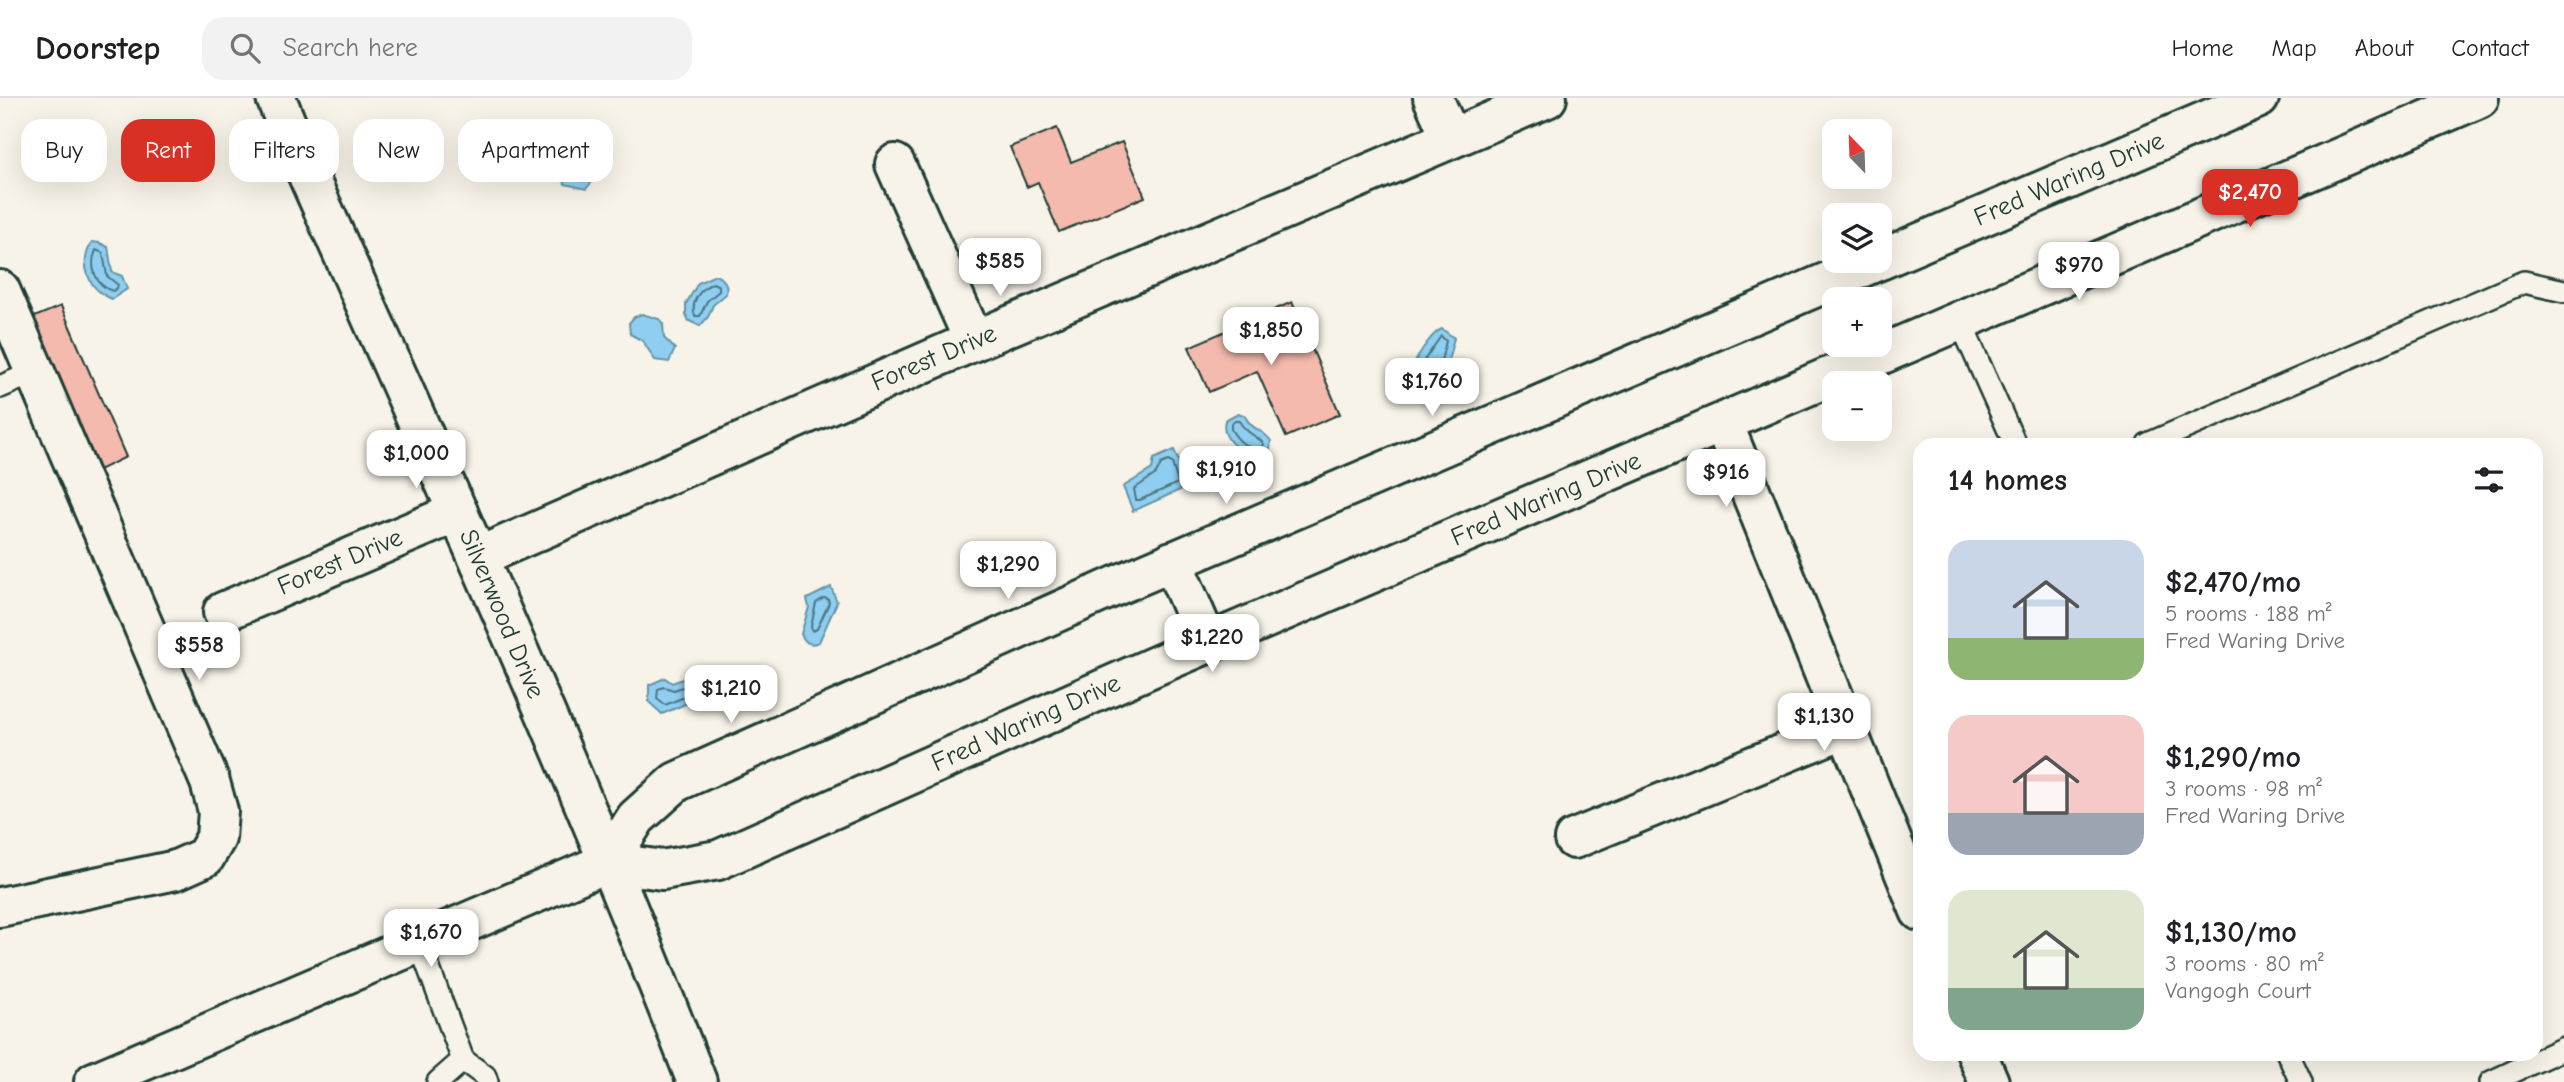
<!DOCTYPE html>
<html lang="en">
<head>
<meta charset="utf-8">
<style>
	:root { --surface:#fff; --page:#f2f2f2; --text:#202124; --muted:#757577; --line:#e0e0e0; --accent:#d93025 }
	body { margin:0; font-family:"Comic Neue",sans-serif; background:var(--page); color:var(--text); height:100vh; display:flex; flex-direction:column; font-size:26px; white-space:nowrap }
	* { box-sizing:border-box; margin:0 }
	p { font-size:23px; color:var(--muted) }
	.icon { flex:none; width:38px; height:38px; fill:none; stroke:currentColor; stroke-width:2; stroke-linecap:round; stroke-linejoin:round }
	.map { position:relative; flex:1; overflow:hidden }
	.details { position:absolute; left:1913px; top:340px; width:630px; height:623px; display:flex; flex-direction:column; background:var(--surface); border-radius:21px; box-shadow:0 7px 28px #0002 }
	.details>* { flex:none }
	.banner { position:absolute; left:21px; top:21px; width:665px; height:63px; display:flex; gap:14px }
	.needle { width:46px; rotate:337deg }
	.fabs { position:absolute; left:1822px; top:21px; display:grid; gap:14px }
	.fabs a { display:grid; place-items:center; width:70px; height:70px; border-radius:14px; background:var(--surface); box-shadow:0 7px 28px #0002; font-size:35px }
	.price { position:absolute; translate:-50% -60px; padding:0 16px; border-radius:14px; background:#fff; color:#222; font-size:23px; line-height:46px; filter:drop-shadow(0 2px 4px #0008) }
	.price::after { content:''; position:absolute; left:50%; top:42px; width:21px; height:16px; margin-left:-10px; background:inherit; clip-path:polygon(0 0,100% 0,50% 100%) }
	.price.current { background:var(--accent); color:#fff }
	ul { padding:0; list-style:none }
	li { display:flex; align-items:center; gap:21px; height:175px; padding:0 35px }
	li span { display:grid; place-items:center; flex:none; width:196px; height:140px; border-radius:21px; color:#555 }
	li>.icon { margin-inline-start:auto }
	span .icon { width:84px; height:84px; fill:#fffc; stroke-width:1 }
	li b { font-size:30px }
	h2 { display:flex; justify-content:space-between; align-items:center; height:84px; padding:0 35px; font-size:30px }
	.pill { padding:0 24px; border-radius:21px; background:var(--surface); box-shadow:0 7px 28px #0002; font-size:24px; line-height:63px }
	.pill.current { background:var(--accent); color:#fff }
	header { display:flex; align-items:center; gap:42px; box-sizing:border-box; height:98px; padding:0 35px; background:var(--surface); border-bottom:2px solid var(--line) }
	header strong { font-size:33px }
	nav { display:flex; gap:38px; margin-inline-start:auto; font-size:24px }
	.search { width:490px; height:63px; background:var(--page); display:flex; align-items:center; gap:18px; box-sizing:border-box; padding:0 24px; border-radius:21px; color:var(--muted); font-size:26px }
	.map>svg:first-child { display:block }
	.water { fill:#90cef1; stroke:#6394a5; stroke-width:2 }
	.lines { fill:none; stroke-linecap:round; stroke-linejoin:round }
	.shore { stroke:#4c7780; stroke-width:2 }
	.building { fill:#f4baad; stroke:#1f3d34; stroke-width:2 }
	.lane-casing { stroke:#1f3d34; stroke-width:26 }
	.street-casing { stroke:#1f3d34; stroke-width:44 }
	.secondary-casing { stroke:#1f3d34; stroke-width:44 }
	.lane { stroke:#f7f3e8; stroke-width:21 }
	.street { stroke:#f7f3e8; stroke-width:38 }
	.secondary { stroke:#f7f3e8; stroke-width:38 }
	.labels { text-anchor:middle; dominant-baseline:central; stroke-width:6; stroke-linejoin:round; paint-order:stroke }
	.street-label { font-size:26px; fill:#1f3d34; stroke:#f7f3e8 }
</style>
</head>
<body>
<header>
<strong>Doorstep</strong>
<div class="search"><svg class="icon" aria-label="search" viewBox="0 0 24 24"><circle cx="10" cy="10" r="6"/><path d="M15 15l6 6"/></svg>Search here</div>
<nav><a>Home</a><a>Map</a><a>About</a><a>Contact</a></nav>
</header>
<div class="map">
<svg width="2564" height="984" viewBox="0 0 2564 984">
	<rect width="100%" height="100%" fill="#f7f3e8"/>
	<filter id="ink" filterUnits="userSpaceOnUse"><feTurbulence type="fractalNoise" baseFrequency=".0143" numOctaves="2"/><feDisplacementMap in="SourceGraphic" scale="14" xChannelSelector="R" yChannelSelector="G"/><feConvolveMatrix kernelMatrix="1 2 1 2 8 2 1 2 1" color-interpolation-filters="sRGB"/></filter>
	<g filter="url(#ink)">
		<g class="water">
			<path d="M582 31 602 72 586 91 565 86 562 75 567 67 563 36Z"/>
			<path d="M92 144 100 145 108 149 112 174 122 178 127 191 112 201C89 192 78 167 92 144Z"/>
			<path d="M715 177C725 181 728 186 726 196L713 207 708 219 700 228 689 223 686 217V206L698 185Z"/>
			<path d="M642 216 659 221 663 226 664 240 675 251 669 264 655 262 643 243 630 236 629 225 634 219Z"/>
			<path d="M1442 231 1454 240 1445 275 1437 283 1423 276 1415 265C1418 256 1433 234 1442 231Z"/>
			<path d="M1238 315 1244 317C1254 335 1262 330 1271 343L1270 351 1264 357C1245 360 1220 343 1225 322Z"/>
			<path d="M1174 352 1189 388 1133 413 1123 389 1152 371 1154 361Z"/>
			<path d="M831 489 837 504 819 544C810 548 805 545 801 536L809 509 807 501Z"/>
			<path d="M702 574 711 595 662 616 649 604V587L665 580 672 585Z"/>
		</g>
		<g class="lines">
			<g class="shore">
				<path d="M577 40 593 71 583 83 572 80 570 77 574 67 571 43Z"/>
				<path d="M96 152 103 155 107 178 118 187 117 190 113 193C95 188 89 168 96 152Z"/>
				<path d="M713 185 719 188V193L707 203 700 218H695C690 203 700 191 713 185Z"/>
				<path d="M1441 238 1446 243 1439 271 1434 275 1425 268 1423 264Z"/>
				<path d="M1235 323H1239C1248 338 1256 336 1264 346L1262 349C1249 354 1237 342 1231 331V326Z"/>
				<path d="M1168 363 1172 365 1178 385 1140 402H1136L1134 391 1156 376 1161 366Z"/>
				<path d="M824 500 828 501 829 505 817 531 813 533 811 529 816 505Z"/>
				<path d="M696 584 701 588 699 593 665 607 657 601 658 591 664 589 674 592Z"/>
			</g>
		</g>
		<g class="building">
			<path d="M1057 30 1071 64 1122 44 1145 99 1059 134 1038 84 1027 89 1010 49Z"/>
			<path d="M1292 204 1340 316 1286 339 1257 273 1209 294 1189 249Z"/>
			<path d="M61 208 126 359 99 372 32 220Z"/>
		</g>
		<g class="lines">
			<g class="lane-casing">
				<g id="lane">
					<path d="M1960 223 2015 346"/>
					<path d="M0 289 35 274"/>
					<path d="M2148 346 2524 184 2564 193"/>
					<path d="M419 844 463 962 438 984"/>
					<path d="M2288 956 2301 984"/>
					<path d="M463 962 485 978 487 984"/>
					<path d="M2491 984 2564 950"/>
				</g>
			</g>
			<g class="street-casing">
				<g id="street">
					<path d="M276 0 298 55C435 363 575 670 697 984"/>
					<path d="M1433 0 1451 40"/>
					<path d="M895 66 974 243"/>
					<path d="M0 192 210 684 218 713 216 740 205 759 176 772 0 809"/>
					<path d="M1723 325 1920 813"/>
					<path d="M478 459 974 243 1547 0"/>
					<path d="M223 514 458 414"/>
					<path d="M1574 741 1846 630"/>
					<path d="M1977 956 1989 984"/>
				</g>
			</g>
			<g class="secondary-casing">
				<g id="secondary">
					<path d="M1880 162 2259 0"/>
					<path d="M1172 463 1208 546"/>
					<path d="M608 764 636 720 676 684 1120 486 1877 163"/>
					<path d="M94 984 608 764 662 772 718 762 1155 568 2479 0"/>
				</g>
			</g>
			<use href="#lane" class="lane"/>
			<use href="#street" class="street"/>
			<use href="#secondary" class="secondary"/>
		</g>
	</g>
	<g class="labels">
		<g class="street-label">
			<text transform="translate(2069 81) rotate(-23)">Fred Waring Drive</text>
			<text transform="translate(934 260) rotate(-23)">Forest Drive</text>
			<text transform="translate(1546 401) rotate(-23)">Fred Waring Drive</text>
			<text transform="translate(340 464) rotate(-23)">Forest Drive</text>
			<text transform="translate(502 516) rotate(67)">Silverwood Drive</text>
			<text transform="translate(1026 625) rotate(-24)">Fred Waring Drive</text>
		</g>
	</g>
</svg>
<div class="fabs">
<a><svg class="needle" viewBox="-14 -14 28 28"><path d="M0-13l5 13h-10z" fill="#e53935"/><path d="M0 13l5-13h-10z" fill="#757577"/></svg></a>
<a><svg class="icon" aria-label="layers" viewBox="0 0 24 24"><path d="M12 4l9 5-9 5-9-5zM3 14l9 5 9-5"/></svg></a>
<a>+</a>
<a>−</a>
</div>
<b class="price current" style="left:2250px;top:131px">$2,470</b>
<b class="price" style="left:1000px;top:200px">$585</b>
<b class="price" style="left:2079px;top:204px">$970</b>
<b class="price" style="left:1271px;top:269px">$1,850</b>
<b class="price" style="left:1432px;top:320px">$1,760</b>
<b class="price" style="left:416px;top:392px">$1,000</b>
<b class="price" style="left:1226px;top:408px">$1,910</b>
<b class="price" style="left:1726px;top:411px">$916</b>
<b class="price" style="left:1008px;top:503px">$1,290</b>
<b class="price" style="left:1212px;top:576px">$1,220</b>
<b class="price" style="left:199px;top:584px">$558</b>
<b class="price" style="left:731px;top:627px">$1,210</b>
<b class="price" style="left:1824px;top:655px">$1,130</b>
<b class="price" style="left:431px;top:871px">$1,670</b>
<div class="banner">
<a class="pill">Buy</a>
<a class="pill current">Rent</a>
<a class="pill">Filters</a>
<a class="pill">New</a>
<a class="pill">Apartment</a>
</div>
<section class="details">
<h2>14 homes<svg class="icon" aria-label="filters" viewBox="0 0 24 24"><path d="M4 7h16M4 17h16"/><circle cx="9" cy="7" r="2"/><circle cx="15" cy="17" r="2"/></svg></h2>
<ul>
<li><span style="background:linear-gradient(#c9d6e8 70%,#8fb573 0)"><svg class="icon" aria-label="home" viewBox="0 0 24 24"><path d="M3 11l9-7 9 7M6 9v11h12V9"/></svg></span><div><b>$2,470/mo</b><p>5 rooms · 188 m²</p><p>Fred Waring Drive</p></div></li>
<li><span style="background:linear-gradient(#f6c9c9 70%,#9aa5b1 0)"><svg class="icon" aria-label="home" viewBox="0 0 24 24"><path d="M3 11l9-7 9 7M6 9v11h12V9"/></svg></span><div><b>$1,290/mo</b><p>3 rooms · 98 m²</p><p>Fred Waring Drive</p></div></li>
<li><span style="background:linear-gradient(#dfe7d0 70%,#7fa58c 0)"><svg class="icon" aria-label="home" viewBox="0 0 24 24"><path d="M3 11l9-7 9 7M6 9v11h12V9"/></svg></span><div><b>$1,130/mo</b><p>3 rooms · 80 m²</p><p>Vangogh Court</p></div></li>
</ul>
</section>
</div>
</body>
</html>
